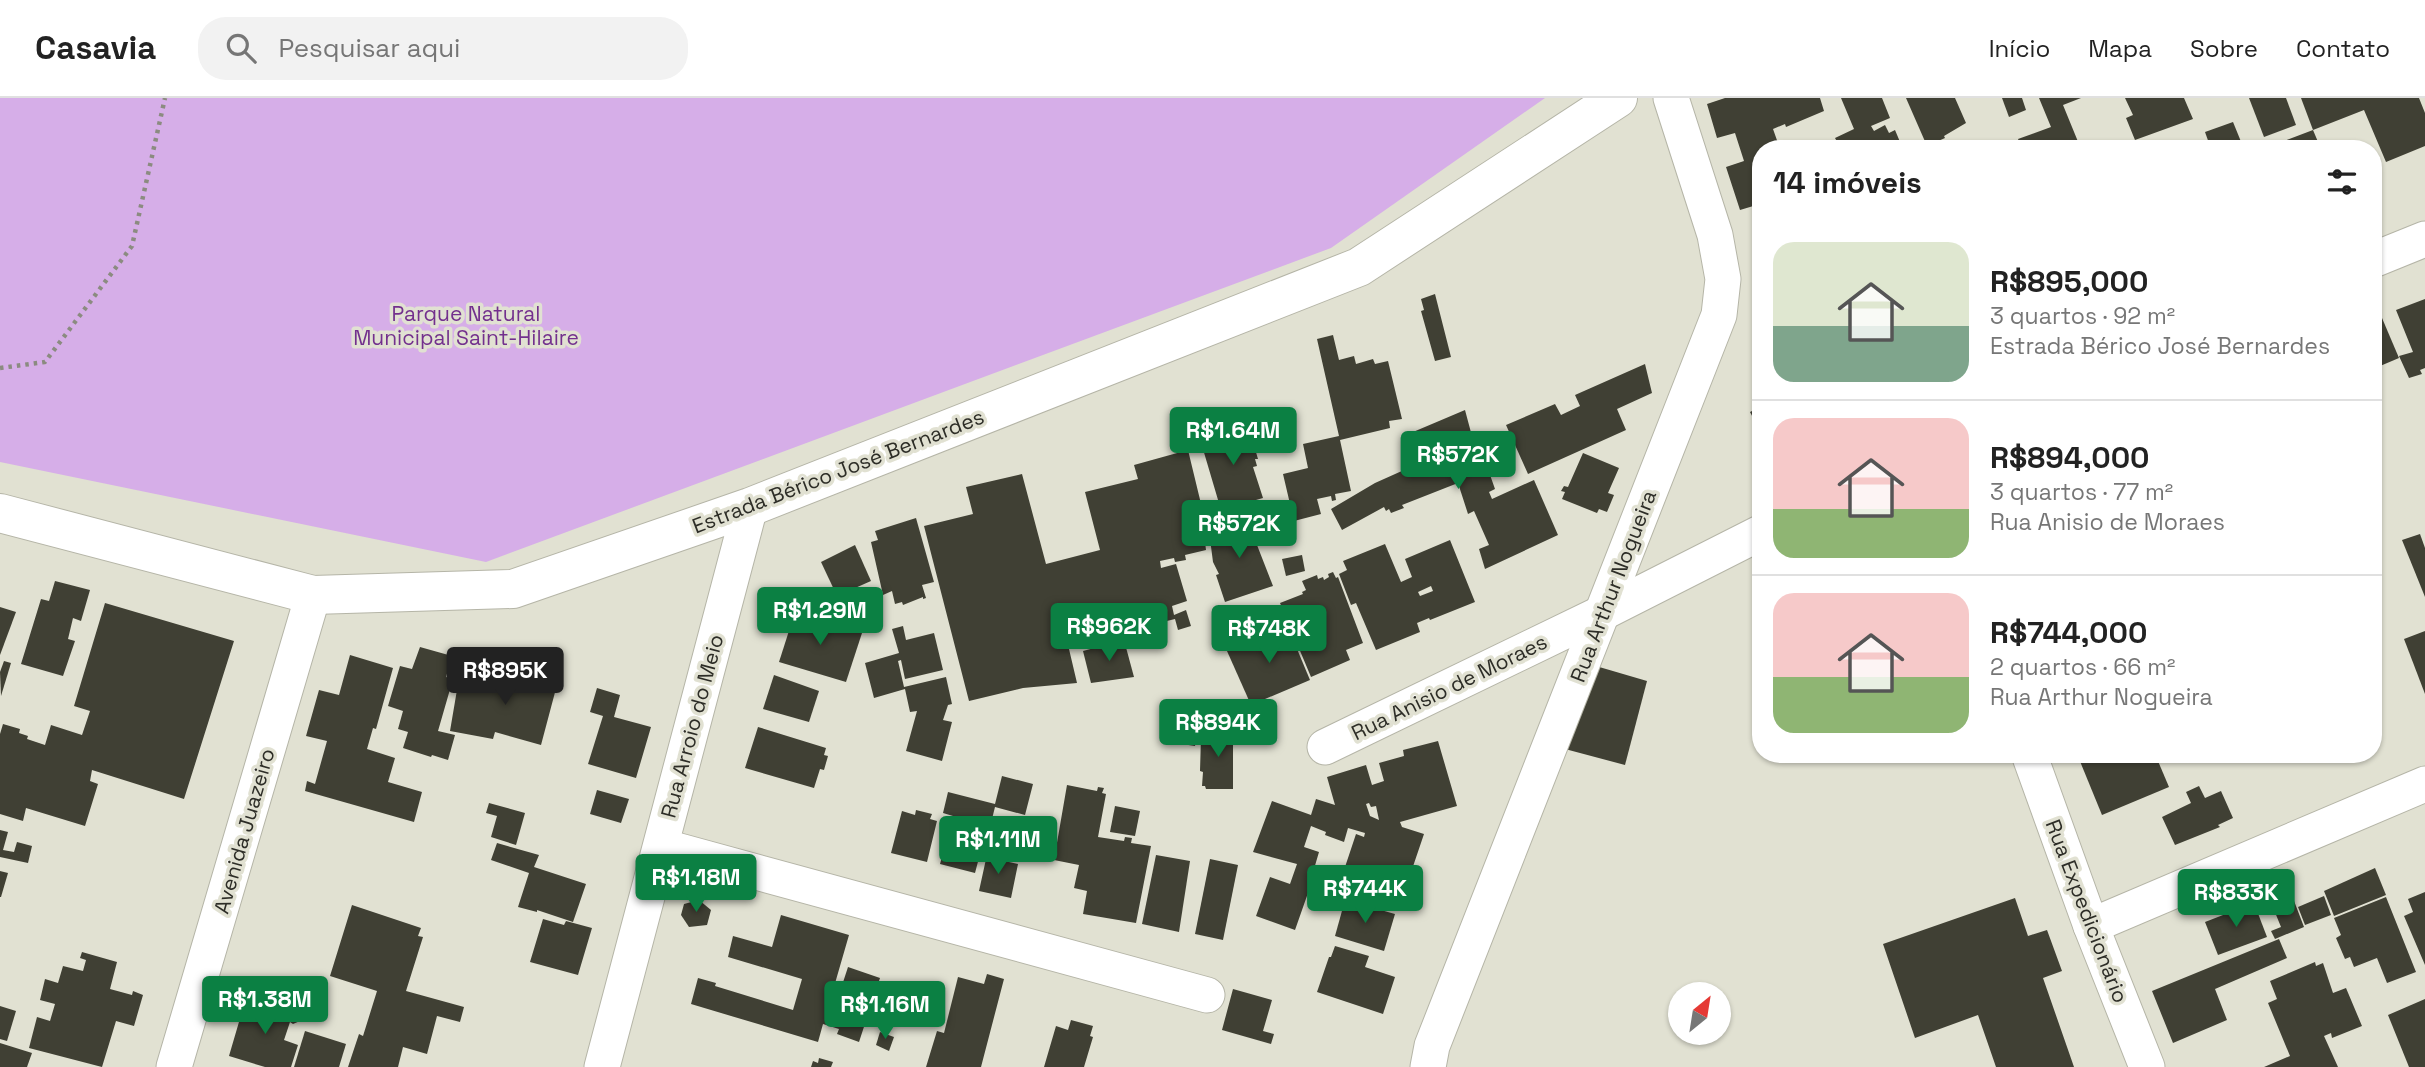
<!DOCTYPE html>
<html lang="pt">
<head>
<meta charset="utf-8">
<style>
	:root { --surface:#fff; --page:#f2f2f2; --text:#222; --muted:#767676; --line:#e0e0e0; --accent:#0b8043 }
	body { margin:0; font-family:"Space Grotesk",sans-serif; background:var(--page); color:var(--text); height:100vh; display:flex; flex-direction:column; font-size:26px; white-space:nowrap }
	* { box-sizing:border-box; margin:0 }
	p { font-size:23px; color:var(--muted) }
	.icon { flex:none; width:38px; height:38px; fill:none; stroke:currentColor; stroke-width:2; stroke-linecap:round; stroke-linejoin:round }
	.map { position:relative; flex:1; overflow:hidden }
	.side { position:absolute; left:1752px; top:42px; width:630px; height:623px; display:flex; flex-direction:column; background:var(--surface); border-radius:28px; box-shadow:0 2px 5px #0004 }
	.side>* { flex:none }
	.needle { width:46px; rotate:30deg }
	.buttons { position:absolute; left:1668px; top:884px; display:grid; gap:14px }
	.buttons a { display:grid; place-items:center; width:63px; height:63px; border-radius:50%; background:var(--surface); box-shadow:0 2px 5px #0004; font-size:35px }
	.price { position:absolute; translate:-50% -60px; padding:0 16px; border-radius:7px; background:var(--accent); color:#fff; font-size:23px; line-height:46px; filter:drop-shadow(0 2px 4px #0008) }
	.price::after { content:''; position:absolute; left:50%; top:42px; width:21px; height:16px; margin-left:-10px; background:inherit; clip-path:polygon(0 0,100% 0,50% 100%) }
	.price.on { background:#222; color:#fff }
	ul { padding:0; list-style:none }
	li { display:flex; align-items:center; gap:21px; height:175px; padding:0 21px }
	li+li { border-top:2px solid var(--line) }
	li span { display:grid; place-items:center; flex:none; width:196px; height:140px; border-radius:21px; color:#555 }
	li>.icon { margin-inline-start:auto }
	span .icon { width:84px; height:84px; fill:#fffc; stroke-width:1 }
	li b { font-size:30px }
	h2 { display:flex; justify-content:space-between; align-items:center; height:84px; padding:0 21px; font-size:30px }
	header { display:flex; align-items:center; gap:42px; box-sizing:border-box; height:98px; padding:0 35px; background:var(--surface); border-bottom:2px solid var(--line) }
	header strong { font-size:33px }
	nav { display:flex; gap:38px; margin-inline-start:auto; font-size:24px }
	.search { width:490px; height:63px; background:var(--page); display:flex; align-items:center; gap:18px; box-sizing:border-box; padding:0 24px; border-radius:28px; color:var(--muted); font-size:26px }
	.map>svg:first-child { display:block }
	.green { fill:#d6aee8 }
	.building { fill:#404034; fill-rule:evenodd }
	.lines { fill:none; stroke-linecap:round; stroke-linejoin:round }
	.minor-casing { stroke:#b5b5a7; stroke-width:37 }
	.major-casing { stroke:#b5b5a7; stroke-width:40 }
	.path { stroke:#8b8b80; stroke-width:4.5; stroke-dasharray:3.5 5; stroke-linecap:butt }
	.minor { stroke:#fff; stroke-width:35 }
	.major { stroke:#fff; stroke-width:38 }
	.labels { text-anchor:middle; dominant-baseline:central; stroke-width:7; stroke-linejoin:round; paint-order:stroke }
	.park-label { font-size:21px; fill:#73308d; stroke:#e1e1d2 }
	.street-label { font-size:21px; fill:#2d2d27; stroke:#e1e1d2 }
</style>
</head>
<body>
<header>
<strong>Casavia</strong>
<div class="search"><svg class="icon" aria-label="search" viewBox="0 0 24 24"><circle cx="10" cy="10" r="6"/><path d="M15 15l6 6"/></svg>Pesquisar aqui</div>
<nav><a>Início</a><a>Mapa</a><a>Sobre</a><a>Contato</a></nav>
</header>
<div class="map">
<svg width="2425" height="969" viewBox="0 0 2425 969">
	<rect width="100%" height="100%" fill="#e1e1d2"/>
	<path class="green" d="M0 0H1545L1331 150 486 464 0 364Z"/>
	<g class="building">
		<path d="M1725 0H1820L1824 13 1786 29 1785 26 1773 31 1779 48 1760 51V106L1740 112 1726 69 1744 63 1735 35 1717 40 1707 6Z"/>
		<path d="M1841 0H1882L1890 20 1871 28 1874 33 1885 27 1889 35 1895 32 1903 51H1841L1835 40 1854 31Z"/>
		<path d="M1906 0H1955L1966 25 1944 38 1945 40 1927 48Z"/>
		<path d="M2002 0H2022L2026 12 2009 19Z"/>
		<path d="M2039 0H2081L2063 7 2081 51H2022L2018 41 2051 29Z"/>
		<path d="M2125 0H2184L2193 21 2135 42 2126 20 2133 17Z"/>
		<path d="M2249 0H2286L2296 27 2264 39Z"/>
		<path d="M2301 0H2419L2425 15V48L2386 64 2364 12 2313 32 2321 51H2263L2313 32Z"/>
		<path d="M2233 24 2244 51H2211L2205 34Z"/>
		<path d="M2161 42 2165 51H2150L2149 47Z"/>
		<path d="M1435 196 1451 259 1435 263 1421 213 1424 212 1421 201Z"/>
		<path d="M2425 201V270L2420 272 2422 276 2409 280 2399 258 2413 254 2396 212Z"/>
		<path d="M2382 220 2399 260 2373 271V224Z"/>
		<path d="M1333 237 1339 262 1354 258 1356 266 1373 261 1375 266 1388 263 1402 321 1389 323 1390 330 1340 342 1351 393 1335 396 1336 402 1332 403 1331 398 1317 401 1321 416 1294 423 1283 376 1308 370 1303 346 1339 338 1317 241Z"/>
		<path d="M1645 266 1652 295 1617 311 1626 332 1528 376 1506 327 1555 306 1561 317 1580 308 1575 297Z"/>
		<path d="M1760 309V333L1750 314Z"/>
		<path d="M1465 312 1473 342 1477 340 1495 391 1489 394 1492 401 1534 382 1558 437 1485 471 1479 451 1489 447 1474 413 1468 416 1458 385 1402 407 1404 410 1391 415 1389 411 1386 413 1384 409 1342 432 1331 411 1375 385 1413 368 1406 337Z"/>
		<path d="M1248 327 1258 361H1255L1257 368 1253 369 1263 400 1221 412 1200 341Z"/>
		<path d="M1188 352 1210 443 1205 444 1206 452 1185 457 1186 462 1175 464 1174 460 1160 463 1161 470 1176 466 1187 503 1172 508 1174 517 1186 512 1191 528 1178 532 1175 521 1122 534V533L1069 551 1077 585 1023 590 969 603 924 428 973 416 966 389 1022 376 1046 466 1100 452 1085 394 1138 381 1134 367Z"/>
		<path d="M1583 355 1619 370 1608 395 1614 397 1607 414 1599 411 1597 415 1562 401 1565 394 1561 393 1564 388 1568 389Z"/>
		<path d="M916 420 934 484 922 487 926 500 923 501V499L903 507 902 504 895 506 892 493 883 497 871 444 878 442 875 433Z"/>
		<path d="M1253 421 1259 446 1257 447 1273 488 1225 504 1216 477 1219 476 1213 464 1209 433Z"/>
		<path d="M2420 436 2425 450V499L2402 442Z"/>
		<path d="M1450 442 1475 504 1430 522 1429 520 1417 525 1420 534 1376 552 1356 505 1351 507 1339 476 1347 472 1343 463 1385 446 1401 484 1412 479 1405 461ZM1431 488 1433 493 1420 498 1418 494Z"/>
		<path d="M855 447 871 483 837 498 821 464Z"/>
		<path d="M1302 457 1305 473 1286 478 1282 461Z"/>
		<path d="M1333 474 1336 480 1338 479 1363 545 1346 552 1350 562 1311 579 1280 505 1303 496 1302 494 1306 492 1302 483 1317 477 1318 481 1323 479 1324 482 1329 479 1328 476Z"/>
		<path d="M55 483 90 492 81 523 73 520 68 541 75 543 63 578 21 566 41 501 49 503Z"/>
		<path d="M105 505 234 543 184 701 92 672 90 683 98 686 85 728 26 710 23 723 0 716V636L3 626 20 631 19 635 28 638 27 641 45 647 51 627 82 637 90 613 74 608Z"/>
		<path d="M0 509 16 514 0 557Z"/>
		<path d="M795 514 862 535 846 584 779 564Z"/>
		<path d="M1287 527 1310 582 1251 607 1227 553Z"/>
		<path d="M903 528 906 542 934 535 943 572 905 581 901 562 898 563 904 589 946 579 952 606 948 607 943 622 952 624 942 663 906 653 917 613 910 614 905 591 874 600 865 565 899 555 892 531Z"/>
		<path d="M2425 533V596L2404 541Z"/>
		<path d="M1124 542 1134 579 1091 585 1083 553Z"/>
		<path d="M420 549 452 558 446 579 453 581 438 633 455 637 448 662 432 657 431 659 403 650 408 634 398 631 403 613 388 608 400 568 412 571Z"/>
		<path d="M350 557 393 570 376 631 373 630 367 651 395 660 388 684 422 694 414 724 305 693 307 683 315 686 327 643 306 638 319 592 339 597Z"/>
		<path d="M4 563 11 565 1 598 0 574Z"/>
		<path d="M1589 566 1647 583 1625 667 1565 651Z"/>
		<path d="M512 570 558 583 541 647 495 634 493 641 450 633 459 580 507 588Z"/>
		<path d="M774 577 819 593 809 624 763 611Z"/>
		<path d="M597 590 620 597 614 619 651 629 636 680 588 666 603 618 590 614Z"/>
		<path d="M1183 601 1203 604 1195 648 1175 645Z"/>
		<path d="M1233 624V691H1206L1205 688H1202L1203 674 1200 673 1201 639 1219 640 1218 625Z"/>
		<path d="M758 629 826 650 824 657 828 658 824 672 820 671 814 690 745 670Z"/>
		<path d="M1438 643 1457 708 1400 724 1402 729 1424 736 1404 795 1343 775 1356 736 1364 739 1365 735 1348 730 1344 744 1325 737 1326 734 1311 728 1304 749 1319 754 1314 771 1323 774 1315 797 1308 795 1295 832 1256 818 1270 779 1290 786 1297 766 1253 754 1272 703 1311 717 1316 701 1335 707 1327 679 1366 667 1372 687 1384 683 1379 665 1404 658 1403 652ZM1369 705 1371 709 1376 708 1379 722 1370 718 1366 706Z"/>
		<path d="M2077 656H2155L2169 689 2102 717Z"/>
		<path d="M2229 656H2250L2232 663Z"/>
		<path d="M1002 678 1033 686 1025 717 995 709 983 757 980 756 975 775 940 766 953 718 943 715 948 694 995 706Z"/>
		<path d="M1067 687 1097 693 1098 689 1104 690 1102 695 1106 696 1098 739 1124 743 1125 739 1132 740 1131 745 1151 748 1136 825 1083 816 1087 793 1074 790 1079 767 1054 762Z"/>
		<path d="M2199 688 2205 700 2221 693 2233 720 2218 727 2220 729 2175 747 2162 719 2191 705 2186 694Z"/>
		<path d="M597 692 629 701 621 725 590 716Z"/>
		<path d="M489 705 525 715 516 747 491 739 497 718 486 715Z"/>
		<path d="M1115 708 1140 713 1135 738 1110 734Z"/>
		<path d="M916 712 932 716 930 721 937 723 927 764 891 755 902 713 915 717Z"/>
		<path d="M0 732 8 734 3 752 14 754 17 744 32 748 28 765 0 759Z"/>
		<path d="M497 745 539 757 534 769 586 786 573 824 537 812V814L518 809 529 775 491 762Z"/>
		<path d="M988 752 1001 756 1000 762 1018 766 1011 800 979 793Z"/>
		<path d="M1156 757 1190 763 1179 834 1142 826Z"/>
		<path d="M1210 761 1238 767 1223 842 1195 836Z"/>
		<path d="M2375 770 2386 797 2334 818 2324 793Z"/>
		<path d="M0 773 8 775 1 799H0Z"/>
		<path d="M2425 794V867L2404 818 2413 814 2408 801Z"/>
		<path d="M2291 795 2304 829 2275 841 2271 833 2281 829 2270 802Z"/>
		<path d="M2324 798 2331 817 2305 827 2298 809Z"/>
		<path d="M2386 799 2416 874 2387 885 2377 860 2354 869 2350 859 2345 861 2336 840 2341 837 2334 820Z"/>
		<path d="M2015 800 2028 838 2047 832 2062 873 2043 880 2074 969H1996L1978 917 1915 940 1883 846Z"/>
		<path d="M699 802 711 812 707 827 689 829 681 817 684 806Z"/>
		<path d="M1345 802 1395 816 1384 853 1335 838Z"/>
		<path d="M2254 805 2267 839 2218 857 2205 824Z"/>
		<path d="M352 807 421 830 418 838 423 839 406 893 464 909 460 924 437 918 427 956 403 949 398 969H348L359 936 363 938 377 893 330 878Z"/>
		<path d="M781 817 849 837 827 913 833 915 848 869 880 880 859 944 837 936 839 931 823 926 818 944 691 906 698 880 716 885 715 888 793 912 802 881 728 859 733 838 772 849Z"/>
		<path d="M543 821 564 827 566 823 592 830 578 877 530 864Z"/>
		<path d="M2279 841 2287 860 2215 891 2227 922 2173 945 2152 893Z"/>
		<path d="M1335 848 1369 858 1365 869 1395 879 1383 916 1317 894 1329 859H1331Z"/>
		<path d="M82 854 117 864 110 891 132 897 133 893 143 897 134 928 116 923 102 969 29 950 37 919 50 923 55 906 40 902 45 881 58 885 63 868 83 873 86 862 80 860Z"/>
		<path d="M2315 864 2316 868 2323 865 2333 895 2346 890 2362 928 2332 940 2331 935 2324 938 2338 969H2264L2290 958 2268 905 2277 901 2270 883Z"/>
		<path d="M987 876 1004 881 981 969H926L937 933 944 935 958 879 984 886Z"/>
		<path d="M1233 891 1272 902 1263 933 1274 936 1271 946 1222 932Z"/>
		<path d="M246 900 287 913 291 910 299 912 300 923 293 926 290 924 284 942 298 947 291 969H265L229 958Z"/>
		<path d="M2425 901V969H2409L2388 917Z"/>
		<path d="M0 908 16 913 7 943 0 941Z"/>
		<path d="M1071 922 1093 928 1090 938 1093 939 1084 969H1044L1056 928 1068 932Z"/>
		<path d="M305 933 346 946 339 969H294Z"/>
		<path d="M880 934 894 939 889 953 876 947Z"/>
		<path d="M0 945 32 955 27 969H0Z"/>
		<path d="M819 960 833 964 831 969H811L813 963 818 965Z"/>
	</g>
	<g class="lines">
		<g class="minor-casing">
			<g id="minor">
				<path d="M2373 162 2425 141"/>
				<path d="M1325 649 1602 515 1760 435"/>
				<path d="M2029 656 2091 828 2147 969"/>
				<path d="M661 748 1207 897"/>
				<path d="M2091 828 2425 686"/>
				<path d="M174 969 313 497"/>
				<path d="M602 969 750 409"/>
				<path d="M1428 969 1432 948 1719 217 1723 181 1715 137 1671 0"/>
			</g>
		</g>
		<g class="major-casing">
			<path id="major" d="M0 415 313 497 513 491 750 409 1359 169 1618 0"/>
		</g>
		<path class="path" d="M0 270 45 264 132 148 165 0"/>
		<use href="#minor" class="minor"/>
		<use href="#major" class="major"/>
	</g>
	<g class="labels">
		<g class="park-label">
			<text x="466" y="215">Parque Natural<tspan x="466" dy="24">Municipal Saint-Hilaire</tspan></text>
		</g>
		<g class="street-label">
			<text transform="translate(838 373) rotate(-21)">Estrada Bérico José Bernardes</text>
			<text transform="translate(1613 488) rotate(-69)">Rua Arthur Nogueira</text>
			<text transform="translate(1449 589) rotate(-26)">Rua Anisio de Moraes</text>
			<text transform="translate(692 628) rotate(-75)">Rua Arroio do Meio</text>
			<text transform="translate(244 733) rotate(-74)">Avenida Juazeiro</text>
			<text transform="translate(2087 813) rotate(69)">Rua Expedicionário</text>
		</g>
	</g>
</svg>
<div class="buttons">
<a><svg class="needle" viewBox="-14 -14 28 28"><path d="M0-13l5 13h-10z" fill="#e53935"/><path d="M0 13l5-13h-10z" fill="#767676"/></svg></a>
</div>
<b class="price" style="left:1233px;top:369px">R$1.64M</b>
<b class="price" style="left:1458px;top:393px">R$572K</b>
<b class="price" style="left:1239px;top:462px">R$572K</b>
<b class="price" style="left:820px;top:549px">R$1.29M</b>
<b class="price" style="left:1109px;top:565px">R$962K</b>
<b class="price" style="left:1269px;top:567px">R$748K</b>
<b class="price on" style="left:505px;top:609px">R$895K</b>
<b class="price" style="left:1218px;top:661px">R$894K</b>
<b class="price" style="left:998px;top:778px">R$1.11M</b>
<b class="price" style="left:696px;top:816px">R$1.18M</b>
<b class="price" style="left:1365px;top:827px">R$744K</b>
<b class="price" style="left:2236px;top:831px">R$833K</b>
<b class="price" style="left:265px;top:938px">R$1.38M</b>
<b class="price" style="left:885px;top:943px">R$1.16M</b>
<section class="side">
<h2>14 imóveis<svg class="icon" aria-label="filters" viewBox="0 0 24 24"><path d="M4 7h16M4 17h16"/><circle cx="9" cy="7" r="2"/><circle cx="15" cy="17" r="2"/></svg></h2>
<ul>
<li><span style="background:linear-gradient(#dfe7d0 60%,#7fa58c 0)"><svg class="icon" aria-label="home" viewBox="0 0 24 24"><path d="M3 11l9-7 9 7M6 9v11h12V9"/></svg></span><div><b>R$895,000</b><p>3 quartos · 92 m²</p><p>Estrada Bérico José Bernardes</p></div></li>
<li><span style="background:linear-gradient(#f6c9c9 65%,#8fb573 0)"><svg class="icon" aria-label="home" viewBox="0 0 24 24"><path d="M3 11l9-7 9 7M6 9v11h12V9"/></svg></span><div><b>R$894,000</b><p>3 quartos · 77 m²</p><p>Rua Anisio de Moraes</p></div></li>
<li><span style="background:linear-gradient(#f6c9c9 60%,#8fb573 0)"><svg class="icon" aria-label="home" viewBox="0 0 24 24"><path d="M3 11l9-7 9 7M6 9v11h12V9"/></svg></span><div><b>R$744,000</b><p>2 quartos · 66 m²</p><p>Rua Arthur Nogueira</p></div></li>
</ul>
</section>
</div>
</body>
</html>
